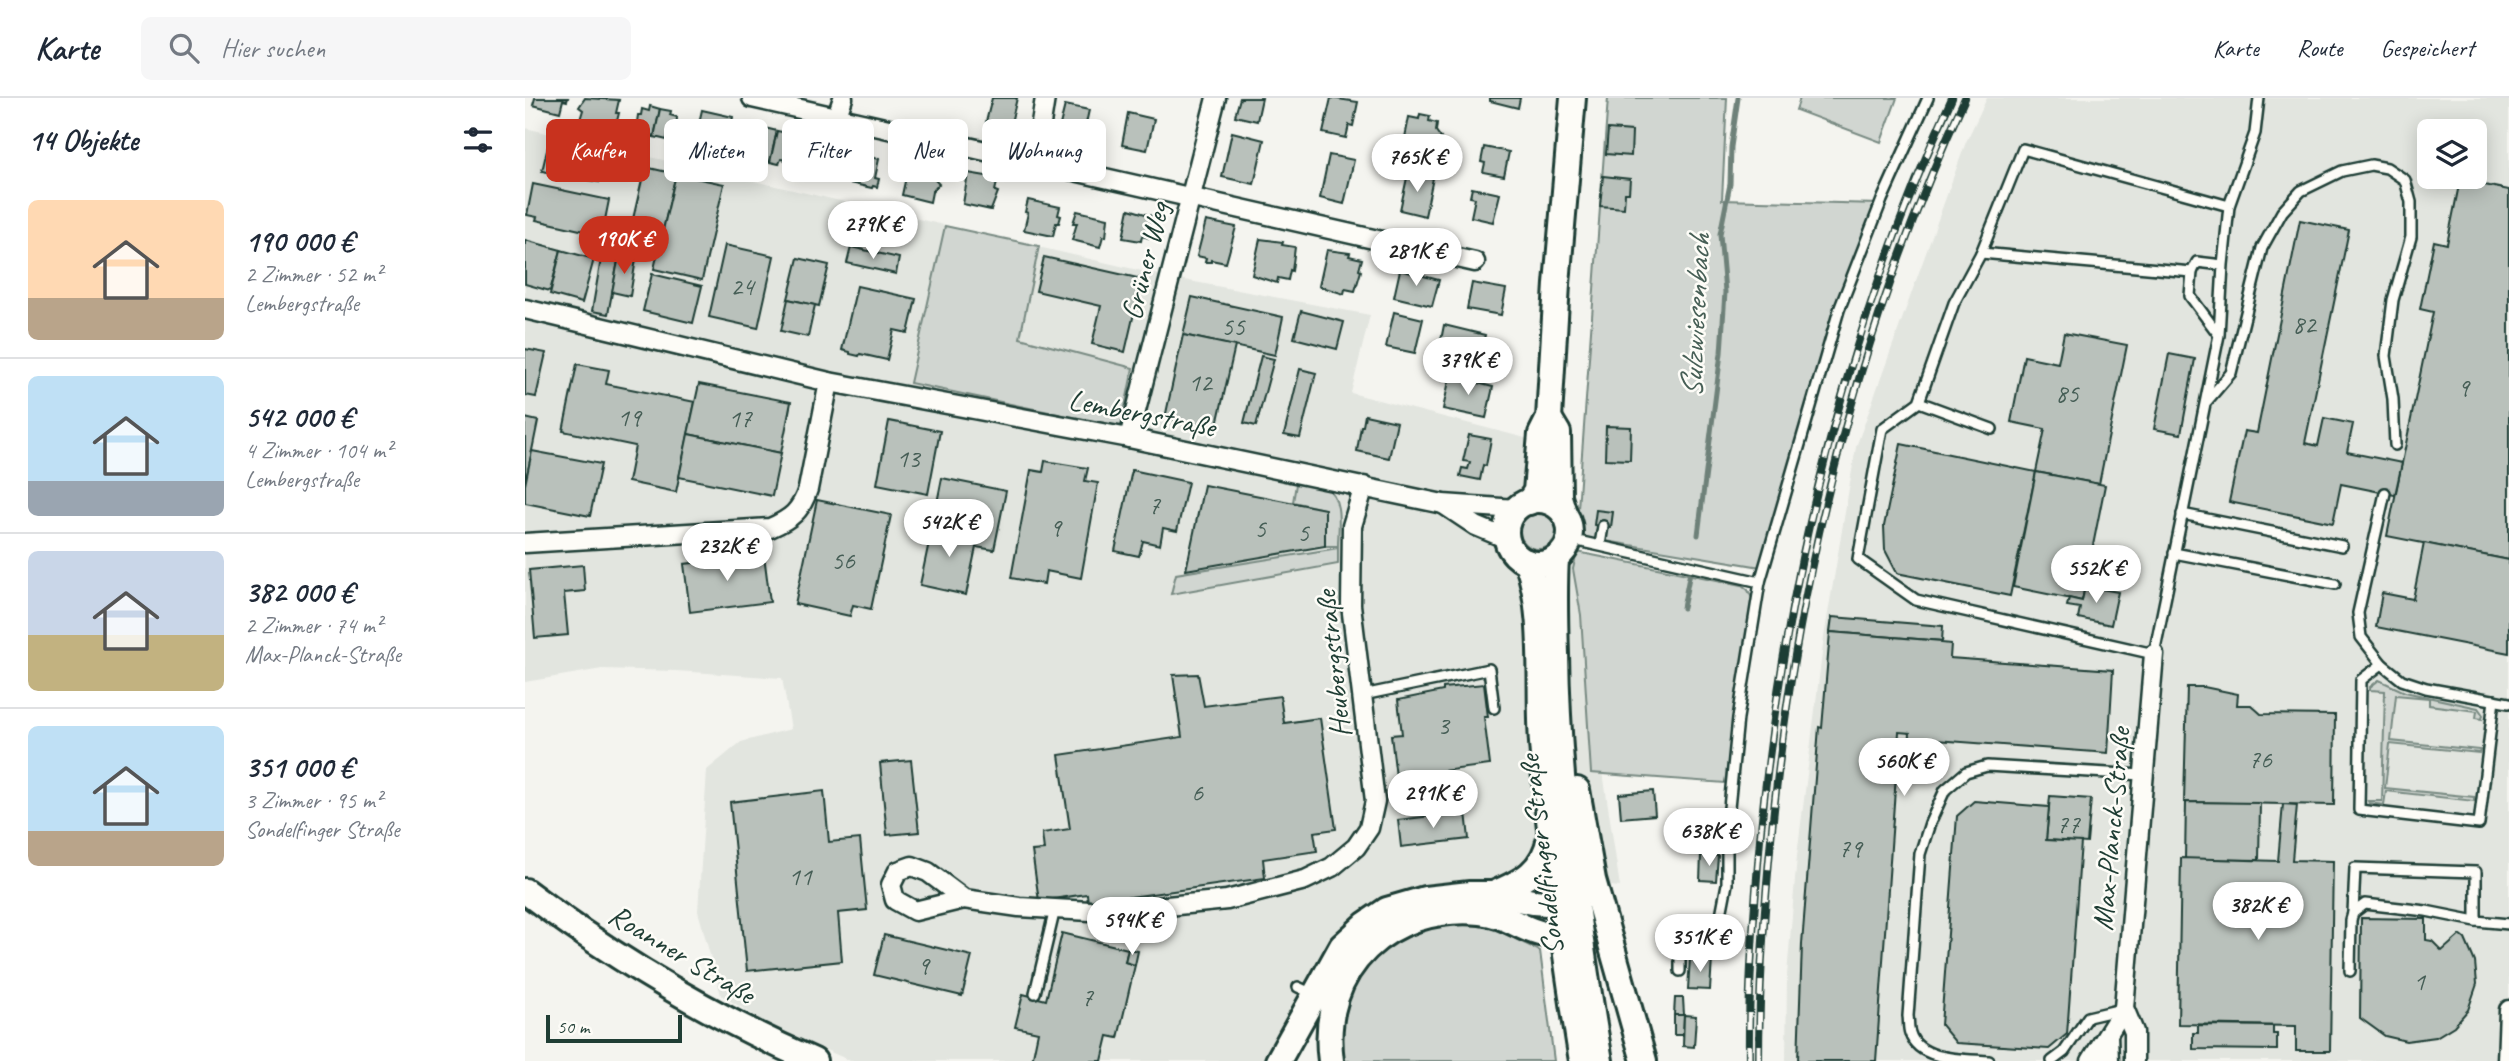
<!DOCTYPE html>
<html lang="de">
<head>
<meta charset="utf-8">
<style>
	:root { --surface:#fff; --page:#f6f6f7; --text:#1f2937; --muted:#747a83; --line:#e0e1e3; --accent:#c8321e }
	body { margin:0; font-family:Caveat,sans-serif; background:var(--page); color:var(--text); height:100vh; display:flex; flex-direction:column; font-size:26px; white-space:nowrap }
	* { box-sizing:border-box; margin:0 }
	p { font-size:23px; color:var(--muted) }
	.icon { flex:none; width:38px; height:38px; fill:none; stroke:currentColor; stroke-width:2; stroke-linecap:round; stroke-linejoin:round }
	.map { position:relative; flex:1; overflow:hidden }
	.drawer { display:flex; flex-direction:column; background:var(--surface); width:525px }
	.drawer>* { flex:none }
	.top-card { position:absolute; left:21px; top:21px; width:665px; height:63px; display:flex; gap:14px }
	.buttons { position:absolute; left:1892px; top:21px; display:grid; gap:14px }
	.buttons a { display:grid; place-items:center; width:70px; height:70px; border-radius:10px; background:var(--surface); box-shadow:0 4px 18px #0003; font-size:35px }
	.scale { position:absolute; left:21px; bottom:18px; width:136px; box-sizing:border-box; padding-left:7px; border:4px solid #1f3d34; border-top:0; font-size:19px; line-height:24px; white-space:nowrap; color:#1f3d34; -webkit-text-stroke:5px #fdfcf7; paint-order:stroke }
	.price { position:absolute; translate:-50% -60px; padding:0 16px; border-radius:24px; background:#fff; color:#222; font-size:23px; line-height:46px; filter:drop-shadow(0 2px 4px #0008) }
	.price::after { content:''; position:absolute; left:50%; top:42px; width:21px; height:16px; margin-left:-10px; background:inherit; clip-path:polygon(0 0,100% 0,50% 100%) }
	.price.selected { background:var(--accent); color:#fff }
	ul { padding:0; list-style:none }
	li { display:flex; align-items:center; gap:21px; height:175px; padding:0 28px }
	li+li { border-top:2px solid var(--line) }
	li span { display:grid; place-items:center; flex:none; width:196px; height:140px; border-radius:10px; color:#555 }
	li>.icon { margin-inline-start:auto }
	span .icon { width:84px; height:84px; fill:#fffc; stroke-width:1 }
	li b { font-size:30px }
	h2 { display:flex; justify-content:space-between; align-items:center; height:84px; padding:0 28px; font-size:30px }
	.pill { padding:0 24px; border-radius:10px; background:var(--surface); box-shadow:0 4px 18px #0003; font-size:24px; line-height:63px }
	.pill.selected { background:var(--accent); color:#fff }
	header { display:flex; align-items:center; gap:42px; box-sizing:border-box; height:98px; padding:0 35px; background:var(--surface); border-bottom:2px solid var(--line) }
	header strong { font-size:33px }
	nav { display:flex; gap:38px; margin-inline-start:auto; font-size:24px }
	.search { width:490px; height:63px; background:var(--page); display:flex; align-items:center; gap:18px; box-sizing:border-box; padding:0 24px; border-radius:10px; color:var(--muted); font-size:26px }
	main { display:flex; flex:1; min-height:0 }
	.map>svg:first-child { display:block }
	.built { fill:#e2e5df; fill-rule:evenodd }
	.green { fill:#d1d6d1; stroke:#788a82; stroke-width:2 }
	.lines { fill:none; stroke-linecap:round; stroke-linejoin:round }
	.stream { stroke:#6e8179; stroke-width:5 }
	.building { fill:#b9c1bb; stroke:#1f3d34; stroke-width:2 }
	.lane-casing { stroke:#1f3d34; stroke-width:14 }
	.street-casing { stroke:#1f3d34; stroke-width:23 }
	.secondary-casing { stroke:#1f3d34; stroke-width:30 }
	.lane { stroke:#fdfcf7; stroke-width:9 }
	.street { stroke:#fdfcf7; stroke-width:18 }
	.secondary { stroke:#fdfcf7; stroke-width:24 }
	.rail-casing { stroke:#1f3d34; stroke-width:8 }
	.rail { stroke:#fdfcf7; stroke-width:5; stroke-dasharray:16; stroke-linecap:butt }
	.labels { text-anchor:middle; dominant-baseline:central; stroke-width:5; stroke-linejoin:round; paint-order:stroke }
	.number-label { font-size:26px; fill:#465e56 }
	.street-label { font-size:30px; fill:#1f3d34; stroke:#fdfcf7 }
	.water-label { font-size:32px; font-style:italic; fill:#475f56; stroke:#fdfcf7 }
</style>
</head>
<body>
<header>
<strong>Karte</strong>
<div class="search"><svg class="icon" aria-label="search" viewBox="0 0 24 24"><circle cx="10" cy="10" r="6"/><path d="M15 15l6 6"/></svg>Hier suchen</div>
<nav><a>Karte</a><a>Route</a><a>Gespeichert</a></nav>
</header>
<main>
<section class="drawer">
<h2>14 Objekte<svg class="icon" aria-label="filters" viewBox="0 0 24 24"><path d="M4 7h16M4 17h16"/><circle cx="9" cy="7" r="2"/><circle cx="15" cy="17" r="2"/></svg></h2>
<ul>
<li><span style="background:linear-gradient(#ffd9b3 70%,#b9a48a 0)"><svg class="icon" aria-label="home" viewBox="0 0 24 24"><path d="M3 11l9-7 9 7M6 9v11h12V9"/></svg></span><div><b>190 000 €</b><p>2 Zimmer · 52 m²</p><p>Lembergstraße</p></div></li>
<li><span style="background:linear-gradient(#bfe0f5 75%,#9aa5b1 0)"><svg class="icon" aria-label="home" viewBox="0 0 24 24"><path d="M3 11l9-7 9 7M6 9v11h12V9"/></svg></span><div><b>542 000 €</b><p>4 Zimmer · 104 m²</p><p>Lembergstraße</p></div></li>
<li><span style="background:linear-gradient(#c9d6e8 60%,#c2b280 0)"><svg class="icon" aria-label="home" viewBox="0 0 24 24"><path d="M3 11l9-7 9 7M6 9v11h12V9"/></svg></span><div><b>382 000 €</b><p>2 Zimmer · 74 m²</p><p>Max-Planck-Straße</p></div></li>
<li><span style="background:linear-gradient(#bfe0f5 75%,#b9a48a 0)"><svg class="icon" aria-label="home" viewBox="0 0 24 24"><path d="M3 11l9-7 9 7M6 9v11h12V9"/></svg></span><div><b>351 000 €</b><p>3 Zimmer · 95 m²</p><p>Sondelfinger Straße</p></div></li>
</ul>
</section>
<div class="map">
<svg width="1984" height="963" viewBox="0 0 1984 963">
	<rect width="100%" height="100%" fill="#f4f4ef"/>
	<filter id="ink" filterUnits="userSpaceOnUse"><feTurbulence type="fractalNoise" baseFrequency=".0143" numOctaves="2"/><feDisplacementMap in="SourceGraphic" scale="14" xChannelSelector="R" yChannelSelector="G"/><feConvolveMatrix kernelMatrix="1 2 1 2 8 2 1 2 1" color-interpolation-filters="sRGB"/></filter>
	<g filter="url(#ink)">
		<g class="built">
			<path d="M1462 0H1984V963H1261L1262 877 1272 758 1299 539 1331 349 1441 44ZM1904 33H1950V79H1904Z"/>
			<path d="M0 30 643 179 845 217 826 295 1024 346 1045 379 1052 454 1048 471 1095 789 995 778 979 782 942 786 877 798 747 963H326L248 929 196 897 173 813 182 672 216 644 266 631 257 580 151 573 77 571 0 584Z"/>
		</g>
		<g class="green">
			<path d="M1083 0H1202L1197 102 1354 106 1313 211 1242 470 1051 438Z"/>
			<path d="M1275 0H1372L1356 44 1271 12Z"/>
			<path d="M420 128 514 148 495 240 608 270 596 329 385 285Z"/>
			<path d="M771 386C779 387 793 386 800 389 819 400 813 430 813 448H800L799 411 768 404Z"/>
			<circle cx="1013" cy="433" r="18"/>
			<path d="M813 450V466L646 496 651 476Z"/>
			<path d="M1052 454 1217 487 1223 492 1227 500 1200 685 1066 675 1056 517 1048 471Z"/>
			<path d="M1854 582 1880 594 1953 610 1958 617 1957 621 1951 620 1952 613 1904 607V600L1871 597 1866 643 1955 652 1954 655 1865 646 1860 690 1949 699V703L1861 693 1859 707 1844 705 1843 703H1857L1860 593 1845 592V589Z"/>
			<path d="M956 824 1015 853 1029 963H818L814 943 820 897 858 843 906 825Z"/>
		</g>
		<g class="lines">
			<g class="stream">
				<path d="M1173 437 1196 255 1200 194 1195 136 1205 86 1206 49 1213 0"/>
				<path d="M1158 510 1165 474"/>
			</g>
		</g>
		<g class="building">
			<path d="M10 0H43L42 3 38 2 35 14 8 7Z"/>
			<path d="M60 0 94 2 91 15H94L92 23 88 22 86 32 54 25 58 12 54 9Z"/>
			<path d="M467 0H492L485 29 461 24Z"/>
			<path d="M715 0H737L732 23 710 18Z"/>
			<path d="M806 0 833 4 828 28 824 27 821 40 798 35Z"/>
			<path d="M965 0H995L993 10 965 3Z"/>
			<path d="M540 7 564 12 557 44 532 39Z"/>
			<path d="M125 8 135 11 129 39 112 35 115 25 112 24 113 17H116L117 11 124 13Z"/>
			<path d="M135 11 146 13 145 17 152 19 151 35 144 33 142 42 129 39Z"/>
			<path d="M177 12 208 19 201 50 170 42Z"/>
			<path d="M603 15 629 21 622 52 597 47Z"/>
			<path d="M895 16 905 18 904 23 912 25 911 33 916 40 894 54 890 47 879 45 884 19 894 21Z"/>
			<path d="M236 29 252 33 245 64 235 61 236 56 230 55Z"/>
			<path d="M1083 31 1107 33 1106 58 1081 56Z"/>
			<path d="M252 33 268 36 262 62 256 61 254 66 245 64Z"/>
			<path d="M707 34 739 42 729 86 697 79Z"/>
			<path d="M268 36 284 40 278 66 272 65 271 69 261 67Z"/>
			<path d="M24 44 80 57 74 84 17 73Z"/>
			<path d="M959 49 984 54 979 78 958 74 960 65 956 64Z"/>
			<path d="M309 51 327 55 328 51 337 53 336 57 354 61 350 80 354 81 352 89 348 88 347 90 302 80 303 77 298 76 300 68 305 70Z"/>
			<path d="M804 57 829 62 819 106 795 100Z"/>
			<path d="M381 66 412 73 410 82 414 86 407 94 405 104 377 97 381 79 378 78Z"/>
			<path d="M120 69 151 76 136 141 105 134Z"/>
			<path d="M443 75 473 80 470 93 473 94 466 112 438 106Z"/>
			<path d="M883 75 908 80 900 118 875 112Z"/>
			<path d="M151 76 199 86 177 182 129 171Z"/>
			<path d="M1078 78 1105 81 1104 95H1100L1099 110 1075 108Z"/>
			<path d="M1935 82 1984 92V462L1862 438 1908 214 1895 211 1909 143 1922 146Z"/>
			<path d="M8 86 84 102 77 137 11 122 12 119 2 117Z"/>
			<path d="M947 90 975 96 968 124 946 119 950 100 945 99Z"/>
			<path d="M503 102 535 109 533 117 536 118 534 125H531L528 138 499 132 503 115 500 114Z"/>
			<path d="M604 111 630 119V130H627L625 140 617 138 616 143 598 140Z"/>
			<path d="M552 113 583 120 581 139 578 138 575 149 547 142 552 125H548Z"/>
			<path d="M1775 122 1824 132 1780 345 1793 348 1799 320 1828 326 1822 354 1877 365 1870 397 1816 386 1808 425 1704 404 1719 333 1732 335Z"/>
			<path d="M681 123 711 129 701 165 686 162V164H680L681 160 672 158Z"/>
			<path d="M735 141 758 144 757 147 770 149 767 173 765 172 763 182 753 180 752 185 727 177Z"/>
			<path d="M0 142 36 152 25 193 0 186Z"/>
			<path d="M200 147 249 158 233 230 184 219Z"/>
			<path d="M326 149 374 160 371 176 322 165Z"/>
			<path d="M36 152 69 161 57 205 25 196Z"/>
			<path d="M802 152 825 155 824 158 837 161 834 172 836 173 830 193 820 191 819 196 794 188Z"/>
			<path d="M77 155 94 158 83 216 67 213Z"/>
			<path d="M94 158 111 161 105 198 87 194Z"/>
			<path d="M519 159 617 181 600 254 567 246 576 208 511 193Z"/>
			<path d="M273 160 304 167 294 208 263 201Z"/>
			<path d="M875 172 914 182 907 208 869 199Z"/>
			<path d="M127 176 177 188 168 225 118 213Z"/>
			<path d="M947 185 981 191 976 217 942 211Z"/>
			<path d="M332 188 391 201 383 235 369 232 362 262 335 256 334 258 325 256V254L317 252Z"/>
			<path d="M667 199 758 219 750 257 658 237Z"/>
			<path d="M263 201 290 207 283 239 256 233Z"/>
			<path d="M776 213 819 224 812 251 769 240Z"/>
			<path d="M869 214 898 221 890 255 861 249Z"/>
			<path d="M919 227 960 237 959 241 973 245 968 266 913 257Z"/>
			<path d="M1539 235 1602 247 1574 386 1511 374 1520 331 1486 324 1499 258 1533 265Z"/>
			<path d="M658 237 710 248 691 331 640 320Z"/>
			<path d="M0 251 21 255 11 299 0 297Z"/>
			<path d="M1644 256 1670 261 1656 336 1629 331Z"/>
			<path d="M736 258 749 261 731 328 719 325Z"/>
			<path d="M52 266 84 272 81 286 170 304 151 394 103 384 110 348 38 333Z"/>
			<path d="M775 271 791 275 775 340 759 337Z"/>
			<path d="M925 278 968 289 961 320 918 311Z"/>
			<path d="M174 286 266 304 256 355 163 336Z"/>
			<path d="M840 317 872 324 864 360 832 353 836 328H838Z"/>
			<path d="M0 320 13 323 0 387Z"/>
			<path d="M364 323 415 333 403 396 352 386Z"/>
			<path d="M1081 328 1106 329 1105 362 1080 361Z"/>
			<path d="M163 336 256 355 247 398 154 379Z"/>
			<path d="M944 337 966 341 961 368 958 367 955 382 935 378 937 370 943 371 945 364 938 363Z"/>
			<path d="M1376 346 1511 374 1485 498 1372 475 1360 452 1359 428Z"/>
			<path d="M7 353 76 366 65 418 0 405V387Z"/>
			<path d="M520 363 563 370 560 383 573 385 556 480 521 473 519 486 486 480 506 372 518 374Z"/>
			<path d="M607 372 663 384 652 433 638 430 635 447 618 443 614 458 590 453Z"/>
			<path d="M1511 374 1580 387 1557 503 1488 489Z"/>
			<path d="M417 380 481 393 469 452 451 449 454 435 408 425Z"/>
			<path d="M679 387 800 411V448L661 472Z"/>
			<path d="M292 402 366 417 346 511 328 507 325 518 270 506Z"/>
			<path d="M1071 412 1088 414 1086 429 1069 427Z"/>
			<path d="M408 425 454 435 441 497 395 487Z"/>
			<path d="M1899 445 1984 462V555L1851 529 1857 495 1888 501Z"/>
			<path d="M239 457 245 504 165 514 159 466Z"/>
			<path d="M58 467 60 493 39 495 43 537 10 540 4 472Z"/>
			<path d="M1560 488 1593 494 1586 527 1553 520 1555 510 1542 508 1544 500 1557 503Z"/>
			<path d="M1307 519 1418 528 1417 543 1305 534Z"/>
			<path d="M1305 534 1417 543 1416 545 1426 546 1425 560 1588 572 1583 655 1411 642 1407 653 1384 652 1385 635 1374 634 1351 963H1273L1277 846 1294 629 1297 630Z"/>
			<path d="M673 576 679 608 755 598 759 625 795 620 811 731 789 734 792 753 738 761 740 780 563 805 562 796 514 803 507 753 519 752 517 735 545 731 534 657 657 639 648 577Z"/>
			<path d="M959 586 963 619H959L965 667 871 679 866 637 877 636 873 602 918 593V590Z"/>
			<path d="M1662 589H1679L1713 596 1712 607H1726L1736 616 1810 617 1809 707 1659 704Z"/>
			<path d="M386 662 394 734 362 737 355 665Z"/>
			<path d="M299 693 304 744 335 741 342 812 313 815 317 863 222 873 205 704Z"/>
			<path d="M1128 693 1130 717 1096 720 1094 696Z"/>
			<path d="M1525 698 1566 701 1562 745 1521 742Z"/>
			<path d="M1449 703 1524 709 1521 742 1556 744 1542 936 1524 951 1431 945 1416 927 1432 718Z"/>
			<path d="M1661 704 1735 705 1734 762 1660 761Z"/>
			<path d="M1758 706 1772 707 1767 762 1808 763 1805 953H1771V928L1653 926 1656 760 1753 763Z"/>
			<path d="M941 714 944 741 876 749 873 722Z"/>
			<path d="M1170 726 1182 727 1180 745H1169Z"/>
			<path d="M1176 757 1193 758 1191 783 1175 782Z"/>
			<path d="M1836 820 1901 821V842L1907 843 1917 853 1935 837 1940 841 1950 864 1952 886 1943 912 1929 928 1911 939 1881 943 1860 938 1835 920Z"/>
			<path d="M537 835 603 851 600 864 610 867 593 940 583 938 577 963H507L513 934 490 929 498 896 521 902Z"/>
			<path d="M359 837 447 858 437 898 349 877Z"/>
			<path d="M603 851 613 853 610 867 600 864Z"/>
			<path d="M1165 860 1187 861 1185 892 1163 891Z"/>
			<path d="M1150 900H1158L1159 917H1149Z"/>
			<path d="M1149 917H1159L1158 937H1149Z"/>
			<path d="M1159 917 1171 918 1169 949 1158 948Z"/>
			<path d="M1673 927 1748 928V936H1752V952L1668 951V935H1673Z"/>
		</g>
		<g class="lines">
			<g class="lane-casing">
				<g id="lane">
					<path d="M1704 108 1730 35 1734 0"/>
					<path d="M1456 155 1667 174"/>
					<path d="M1694 237 1665 198 1667 174 1672 164 1698 167 1694 237 1629 556 1391 502 1333 461 1357 331 1394 304 1429 205 1456 155 1498 51 1704 108 1698 167"/>
					<path d="M1682 303 1706 275 1737 150 1757 114 1776 93 1817 73 1846 67 1862 70 1880 82 1886 104V139L1868 202 1861 258 1868 301 1870 347"/>
					<path d="M1394 304 1467 331"/>
					<path d="M1860 395 1833 515 1836 539 1857 566 1877 582 1901 590 1984 605"/>
					<path d="M1657 416 1817 448"/>
					<path d="M1044 441 1235 484 1314 212 1357 102 1403 0"/>
					<path d="M1075 447 1078 428"/>
					<path d="M1649 455 1810 486"/>
					<path d="M1857 566 1836 582 1834 712 1954 726 1969 602"/>
					<path d="M838 597 964 571 969 610"/>
					<path d="M1828 815 1830 770 1951 774V823"/>
					<path d="M1155 873V853L1196 817 1202 786V730L1213 620 1235 484"/>
					<path d="M1825 873 1826 822 1828 815 1840 806 1901 813 1951 823 1984 826"/>
					<path d="M773 889 788 896"/>
					<path d="M510 895 530 811"/>
					<path d="M1464 963C1439 961 1393 963 1385 935 1383 930 1384 923 1383 918L1395 756 1405 725 1420 692 1441 674 1462 668 1618 677"/>
					<path d="M1527 963 1539 954 1563 919 1597 911"/>
				</g>
			</g>
			<g class="street-casing">
				<g id="street">
					<path d="M227 0 950 164"/>
					<path d="M312 18 318 0"/>
					<path d="M510 64 520 0"/>
					<path d="M0 211 304 284 604 340 918 406 991 411"/>
					<path d="M604 340 691 0"/>
					<path d="M918 406 951 428 982 441"/>
					<path d="M0 445 245 430C266 421 276 413 283 391L304 284"/>
					<path d="M439 801 390 813 370 802 366 787 373 773 387 768 403 774 439 801 494 809 583 814 702 802 780 782 807 769 831 749 844 730 850 703 826 507 827 428 839 388"/>
					<path d="M1583 937 1584 963"/>
					<path d="M1566 963 1599 910"/>
					<path d="M1609 963V934L1599 910 1629 556"/>
					<path d="M1982 963 1984 912"/>
				</g>
			</g>
			<g class="secondary-casing">
				<g id="secondary">
					<path d="M1024 320 1033 335 1034 399 1039 415"/>
					<circle cx="1013" cy="434" r="32"/>
					<path d="M1004 404 1011 393 1016 336 1024 320 1032 186 1048 0"/>
					<path d="M1031 460C1029 492 1030 524 1031 556 1033 692 1052 829 1075 963"/>
					<path d="M1002 464C1021 515 1013 589 1017 645 1025 751 1040 857 1057 963"/>
					<path d="M1052 692 1068 782 1119 963"/>
					<path d="M0 793C90 861 186 918 289 963"/>
					<path d="M968 796C997 784 1019 773 1025 739"/>
					<path d="M753 963 817 848 840 827 862 812 900 801 945 796H968L1008 804 1048 807"/>
					<path d="M806 963C793 869 865 806 955 814 995 818 1010 850 1051 830"/>
				</g>
			</g>
			<use href="#lane" class="lane"/>
			<use href="#street" class="street"/>
			<use href="#secondary" class="secondary"/>
			<g class="rail-casing">
				<g id="rail">
					<path d="M1224 963C1223 889 1229 815 1235 741 1259 486 1320 233 1427 0"/>
					<path d="M1234 963C1234 889 1239 814 1246 741 1270 485 1332 234 1440 0"/>
				</g>
			</g>
			<use href="#rail" class="rail"/>
		</g>
	</g>
	<g class="labels">
		<g class="number-label">
			<text x="217" y="188">24</text>
			<text x="1779" y="226">82</text>
			<text x="708" y="228">55</text>
			<text x="675" y="284">12</text>
			<text x="1938" y="289">9</text>
			<text x="1542" y="295">85</text>
			<text x="104" y="319">19</text>
			<text x="215" y="320">17</text>
			<text x="383" y="360">13</text>
			<text x="629" y="407">7</text>
			<text x="530" y="429">9</text>
			<text x="735" y="430">5</text>
			<text x="778" y="434">5</text>
			<text x="318" y="462">56</text>
			<text x="918" y="627">3</text>
			<text x="1735" y="661">76</text>
			<text x="672" y="694">6</text>
			<text x="1543" y="726">77</text>
			<text x="1325" y="750">79</text>
			<text x="275" y="778">11</text>
			<text x="398" y="867">9</text>
			<text x="1894" y="883">1</text>
			<text x="562" y="899">7</text>
		</g>
		<g class="street-label">
			<text transform="translate(620 163) rotate(-76)">Grüner Weg</text>
			<text transform="translate(617 315) rotate(11)">Lembergstraße</text>
			<text transform="translate(808 566) rotate(-96)">Heubergstraße</text>
			<text transform="translate(1586 731) rotate(-85)">Max-Planck-Straße</text>
			<text transform="translate(1016 757) rotate(-97)">Sondelfinger Straße</text>
			<text transform="translate(157 856) rotate(31)">Roanner Straße</text>
		</g>
		<g class="water-label">
			<text transform="translate(1170 218) rotate(-87)">Sulzwiesenbach</text>
		</g>
	</g>
</svg>
<div class="buttons">
<a><svg class="icon" aria-label="layers" viewBox="0 0 24 24"><path d="M12 4l9 5-9 5-9-5zM3 14l9 5 9-5"/></svg></a>
</div>
<div class="scale">50 m</div>
<b class="price" style="left:892px;top:96px">765K €</b>
<b class="price" style="left:348px;top:163px">279K €</b>
<b class="price selected" style="left:99px;top:178px">190K €</b>
<b class="price" style="left:891px;top:190px">281K €</b>
<b class="price" style="left:943px;top:299px">379K €</b>
<b class="price" style="left:424px;top:461px">542K €</b>
<b class="price" style="left:202px;top:485px">232K €</b>
<b class="price" style="left:1571px;top:507px">552K €</b>
<b class="price" style="left:1379px;top:700px">560K €</b>
<b class="price" style="left:908px;top:732px">291K €</b>
<b class="price" style="left:1184px;top:770px">638K €</b>
<b class="price" style="left:1733px;top:844px">382K €</b>
<b class="price" style="left:607px;top:859px">594K €</b>
<b class="price" style="left:1175px;top:876px">351K €</b>
<div class="top-card">
<a class="pill selected">Kaufen</a>
<a class="pill">Mieten</a>
<a class="pill">Filter</a>
<a class="pill">Neu</a>
<a class="pill">Wohnung</a>
</div>
</div>
</main>
</body>
</html>
